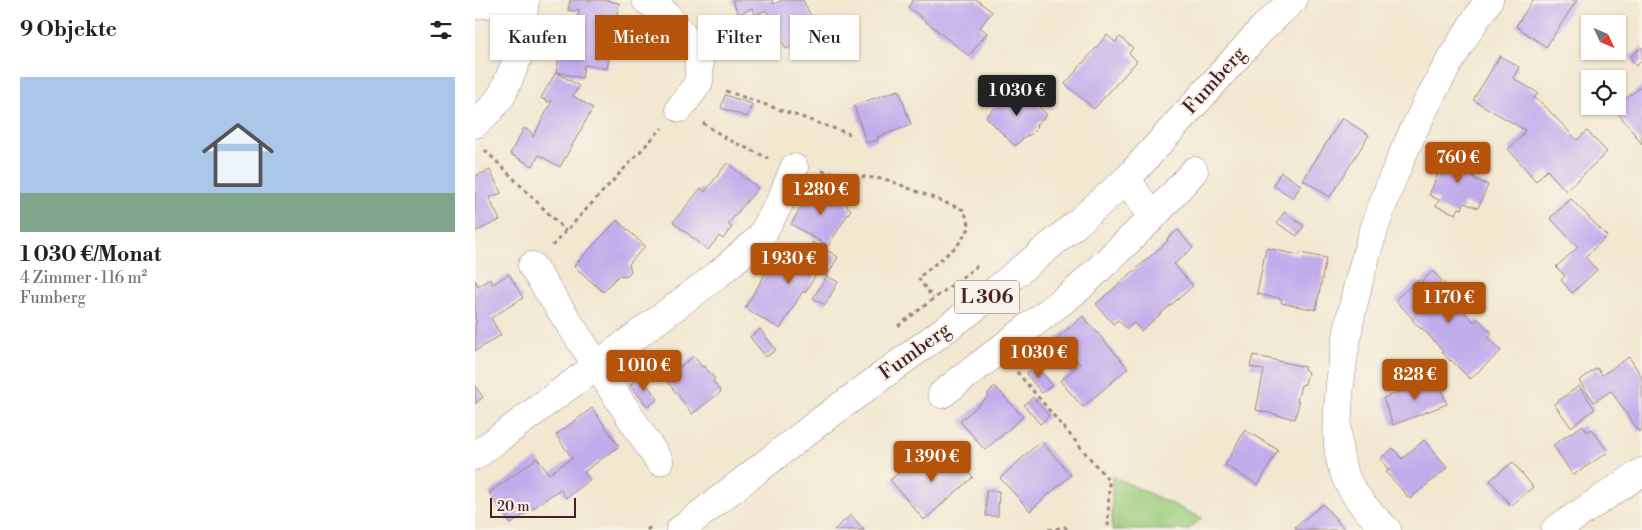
<!DOCTYPE html>
<html lang="de">
<head>
<meta charset="utf-8">
<style>
	:root { --surface:#fff; --page:#f6f6f6; --text:#222; --muted:#767676; --line:#e0e0e0; --accent:#b45309 }
	body { margin:0; font-family:"Libre Bodoni",serif; background:var(--page); color:var(--text); height:100vh; display:flex; flex-direction:column; font-size:19px; white-space:nowrap }
	* { box-sizing:border-box; margin:0 }
	p { font-size:16px; color:var(--muted) }
	.icon { flex:none; width:28px; height:28px; fill:none; stroke:currentColor; stroke-width:2; stroke-linecap:round; stroke-linejoin:round }
	.map { position:relative; flex:1; overflow:hidden }
	.drawer { display:flex; flex-direction:column; background:var(--surface); width:475px }
	.drawer>* { flex:none }
	.banner { position:absolute; left:15px; top:15px; width:475px; height:45px; display:flex; gap:10px }
	.needle { width:32px; rotate:134deg }
	.buttons { position:absolute; left:1106px; top:15px; display:grid; gap:10px }
	.buttons a { display:grid; place-items:center; width:45px; height:45px; border-radius:0px; background:var(--surface); box-shadow:0 1px 4px #0004; font-size:25px }
	.scale { position:absolute; left:15px; bottom:12px; width:86px; box-sizing:border-box; padding-left:5px; border:2px solid #4a1f2b; border-top:0; font-size:14px; line-height:18px; white-space:nowrap; color:#4a1f2b; -webkit-text-stroke:4px #f7f3e8; paint-order:stroke }
	.price { position:absolute; translate:-50% -42px; padding:0 11px; border-radius:5px; background:var(--accent); color:#fff; font-size:16px; line-height:32px; filter:drop-shadow(0 1px 2px #0008) }
	.price::after { content:''; position:absolute; left:50%; top:30px; width:15px; height:11px; margin-left:-8px; background:inherit; clip-path:polygon(0 0,100% 0,50% 100%) }
	.price.active { background:#222; color:#fff }
	ul { padding:0; list-style:none }
	li { display:grid; align-content:center; gap:10px; height:265px; padding:0 20px }
	li+li { border-top:1px solid var(--line) }
	li span { display:grid; place-items:center; height:155px; border-radius:0px; color:#555 }
	li>.icon { margin-inline-start:auto }
	span .icon { width:90px; height:90px; fill:#fffc; stroke-width:1 }
	li b { font-size:21px }
	h2 { display:flex; justify-content:space-between; align-items:center; height:60px; padding:0 20px; font-size:21px }
	.chip { padding:0 18px; border-radius:0px; background:var(--surface); box-shadow:0 1px 4px #0004; font-size:18px; line-height:45px }
	.chip.active { background:var(--accent); color:#fff }
	main { display:flex; flex:1; min-height:0 }
	.map>svg:first-child { display:block }
	.green { fill:#9ccc7c; stroke:#737654 }
	.building { fill:#c1aceb }
	.lines { fill:none; stroke-linecap:round; stroke-linejoin:round }
	.minor-casing { stroke:#9e837d; stroke-width:29 }
	.major-casing { stroke:#9e837d; stroke-width:29 }
	.path { stroke:#9e837d; stroke-width:3; stroke-dasharray:4 4; stroke-linecap:butt }
	.minor { stroke:#fff; stroke-width:28 }
	.major { stroke:#fff; stroke-width:28 }
	.labels { text-anchor:middle; dominant-baseline:central; stroke-width:4.5; stroke-linejoin:round; paint-order:stroke }
	.shield { fill:#f7f3e8; stroke:#7e5f64; stroke-width:1 }
	.shield-label { font-size:19px; font-weight:bold; fill:#4a1f2b }
	.street-label { font-size:20px; fill:#4a1f2b; stroke:#f7f3e8 }
</style>
</head>
<body>
<main>
<section class="drawer">
<h2>9 Objekte<svg class="icon" aria-label="filters" viewBox="0 0 24 24"><path d="M4 7h16M4 17h16"/><circle cx="9" cy="7" r="2"/><circle cx="15" cy="17" r="2"/></svg></h2>
<ul>
<li><span style="background:linear-gradient(#a9c7e8 75%,#7fa58c 0)"><svg class="icon" aria-label="home" viewBox="0 0 24 24"><path d="M3 11l9-7 9 7M6 9v11h12V9"/></svg></span><div><b>1 030 €/Monat</b><p>4 Zimmer · 116 m²</p><p>Fumberg</p></div></li>
</ul>
</section>
<div class="map">
<svg width="1167" height="530" viewBox="0 0 1167 530">
	<rect width="100%" height="100%" fill="#f7f3e8"/>
	<filter id="ink" filterUnits="userSpaceOnUse"><feTurbulence type="fractalNoise" baseFrequency=".02" numOctaves="2"/><feDisplacementMap in="SourceGraphic" scale="10" xChannelSelector="R" yChannelSelector="G"/><feConvolveMatrix kernelMatrix="1 2 1 2 8 2 1 2 1" color-interpolation-filters="sRGB"/></filter>
	<filter id="wash" filterUnits="userSpaceOnUse"><feTurbulence type="fractalNoise" baseFrequency=".0096" numOctaves="4" result="noise"/><feDisplacementMap in="SourceGraphic" scale="20" xChannelSelector="R" yChannelSelector="G"/><feGaussianBlur stdDeviation="1.12" result="paint"/><feColorMatrix in="noise" values="0 0 0 0 0 0 0 0 0 0 0 0 0 0 0 0 0 1.4 0 .05"/><feComposite in="paint" operator="in"/></filter>
	<g filter="url(#wash)">
		<rect width="100%" height="100%" fill="#f2e7cf"/>
		<path class="green" d="M637 476 727 518 713 530H637Z"/>
		<g id="blocks">
			<g class="building">
				<path d="M95 0H130L144 3 132 69 109 65 107 78 81 72 104 86 98 96 118 108 85 167 64 155 58 166 35 154 49 128 56 132 58 137 77 101 73 102 66 98 81 72 87 44 94 45 97 49 104 9 100 11 93 10Z"/>
				<path d="M257 0H297L299 4 307 0H328L343 31 353 26 360 40 335 53 328 41 311 49 291 10 281 15 277 8 264 15Z"/>
				<path d="M438 0H502L517 12 505 27 512 33 494 56 433 7Z"/>
				<path d="M1058 0H1102L1071 47 1041 26Z"/>
				<path d="M632 35 640 42 645 37 658 48 654 53 662 61 619 109 590 84Z"/>
				<path d="M1167 47V61L1161 66 1155 57Z"/>
				<path d="M1025 56 1044 67 1038 78 1063 93 1059 98 1068 104 1102 140 1112 131 1132 152 1091 191 1072 170 1061 181 1033 149 1046 137 1050 130 998 100Z"/>
				<path d="M1167 86V144L1139 108Z"/>
				<path d="M424 90 436 125 402 137 403 140 391 143 379 105Z"/>
				<path d="M547 90 552 91 559 98V102L572 115 561 125 562 128 554 136 552 135 540 146 511 117 532 96 537 100Z"/>
				<path d="M250 95 277 104 272 117 246 108Z"/>
				<path d="M867 118 894 135 855 197 828 180Z"/>
				<path d="M973 150 1004 162 998 177H1000L999 179 1013 185 1003 208 989 203 987 209 984 208 981 214 961 206 964 200 954 195Z"/>
				<path d="M252 163 283 188 253 224 257 227 248 239 244 236 233 250 198 222 226 188 230 192Z"/>
				<path d="M15 170 26 193 14 198 25 220 0 232V176Z"/>
				<path d="M806 172 826 185 818 198 798 185Z"/>
				<path d="M339 186 358 198 364 197 371 201 372 207 376 209 353 246 316 224Z"/>
				<path d="M1096 199 1132 236 1110 257 1122 270 1097 293 1086 280 1090 276 1081 267 1103 247 1075 218Z"/>
				<path d="M809 212 829 226 822 236 802 223Z"/>
				<path d="M142 220 170 246 154 264 156 271 152 276 144 275 128 292 99 266Z"/>
				<path d="M703 230 718 248 699 264 718 286 666 331 659 323 652 329 643 320 638 324 621 304 693 241 692 239Z"/>
				<path d="M338 242 363 257 352 276 343 271 330 293 328 291 305 329 270 308 293 269 302 274 315 253 327 260Z"/>
				<path d="M791 248 815 253 824 255 825 253 851 258 841 310 806 303 807 299 782 294Z"/>
				<path d="M958 271 991 307 988 310 999 322 1003 319 1017 334 1014 338 1026 351 995 379 976 360 975 361 967 352 968 351 947 328 946 329 937 320 938 319 920 300 942 280 945 283Z"/>
				<path d="M34 274 48 298 16 318 26 335 0 351V323L2 322 0 319V280L3 286 15 279 18 284Z"/>
				<path d="M352 276 363 282 350 305 338 298Z"/>
				<path d="M608 316 653 368 608 407 585 381 605 364 582 338Z"/>
				<path d="M285 329 301 350 291 357 275 337Z"/>
				<path d="M778 355 830 367 829 369 833 372 830 384 826 385 822 401 824 402 820 419 781 410 789 370 775 367Z"/>
				<path d="M219 356 227 367 229 366 240 379 238 381 246 392 217 414 190 378Z"/>
				<path d="M1154 357 1167 377V429L1164 432 1136 391 1119 402 1104 381 1122 368 1127 375Z"/>
				<path d="M561 366 577 385 567 393 551 374Z"/>
				<path d="M166 377 183 399 173 407 155 385Z"/>
				<path d="M961 377 972 404 918 425 908 398Z"/>
				<path d="M0 386 8 397 0 404Z"/>
				<path d="M520 386 548 417 510 450 485 421 514 396 512 394Z"/>
				<path d="M1104 386 1120 409 1096 427 1079 404Z"/>
				<path d="M558 397 574 416 565 424 549 405Z"/>
				<path d="M117 408 144 446 109 472 115 480 91 498 85 489 36 524 14 493 62 458 74 474 97 458 81 435Z"/>
				<path d="M1108 425 1112 432 1117 429 1133 452 1098 475 1078 445Z"/>
				<path d="M770 430 803 450 783 485 750 465Z"/>
				<path d="M949 440 972 468 935 499 911 472 914 470 905 459 918 448 927 459Z"/>
				<path d="M566 441 596 475 555 511 525 478Z"/>
				<path d="M473 449 498 477 449 520 415 480 439 460 448 471Z"/>
				<path d="M1038 462 1058 487 1036 506 1015 480Z"/>
				<path d="M511 491H524L523 516H511Z"/>
				<path d="M848 504 870 530H822L820 527Z"/>
				<path d="M376 515 389 530H359Z"/>
			</g>
		</g>
	</g>
	<g filter="url(#ink)">
		<use href="#blocks" fill-opacity="0" stroke="#9e837d" stroke-width="1"/>
		<g class="lines">
			<g class="minor-casing">
				<g id="minor">
					<path d="M171 0 191 14 224 56V82L205 108"/>
					<path d="M0 5 50 1"/>
					<path d="M0 124 15 110 27 95 48 46 49 0"/>
					<path d="M652 179 677 218"/>
					<path d="M57 266 184 461"/>
					<path d="M467 394 603 289 677 218 719 171"/>
					<path d="M0 456 240 277 285 238 306 200 319 168"/>
				</g>
			</g>
			<g class="major-casing">
				<g id="major">
					<path d="M205 530 343 423 498 309 600 225 652 179 787 29 818 0"/>
					<path d="M912 530C894 513 876 494 868 470 859 443 863 412 865 384 880 248 936 112 1014 0"/>
					<path d="M1080 530 1167 472"/>
				</g>
			</g>
			<g class="path">
				<path d="M251 91 375 134"/>
				<path d="M228 123 252 139 293 158"/>
				<path d="M10 150 91 231"/>
				<path d="M347 171 413 180 489 210 495 227 482 246 443 278 458 298"/>
				<path d="M77 246 187 128"/>
				<path d="M423 326 502 266"/>
				<path d="M542 372 634 481 633 530"/>
				<path d="M172 530 178 525"/>
				<path d="M573 530 590 527 592 530"/>
			</g>
			<use href="#minor" class="minor"/>
			<use href="#major" class="major"/>
		</g>
	</g>
	<g class="labels">
		<rect class="shield" x="479.5" y="280.5" width="65" height="33" rx="4"/>
		<g class="shield-label">
			<text x="512" y="297">L 306</text>
		</g>
		<g class="street-label">
			<text transform="translate(740 81) rotate(-48)">Fumberg</text>
			<text transform="translate(440 352) rotate(-36)">Fumberg</text>
		</g>
	</g>
</svg>
<div class="buttons">
<a><svg class="needle" viewBox="-14 -14 28 28"><path d="M0-13l5 13h-10z" fill="#e53935"/><path d="M0 13l5-13h-10z" fill="#767676"/></svg></a>
<a><svg class="icon" aria-label="locate" viewBox="0 0 24 24"><circle cx="12" cy="12" r="6"/><path d="M12 2v4M12 18v4M2 12h4M18 12h4"/></svg></a>
</div>
<div class="scale">20 m</div>
<b class="price active" style="left:542px;top:117px">1 030 €</b>
<b class="price" style="left:983px;top:184px">760 €</b>
<b class="price" style="left:346px;top:216px">1 280 €</b>
<b class="price" style="left:314px;top:285px">1 930 €</b>
<b class="price" style="left:974px;top:324px">1 170 €</b>
<b class="price" style="left:564px;top:379px">1 030 €</b>
<b class="price" style="left:169px;top:392px">1 010 €</b>
<b class="price" style="left:940px;top:401px">828 €</b>
<b class="price" style="left:457px;top:483px">1 390 €</b>
<div class="banner">
<a class="chip">Kaufen</a>
<a class="chip active">Mieten</a>
<a class="chip">Filter</a>
<a class="chip">Neu</a>
</div>
</div>
</main>
</body>
</html>
